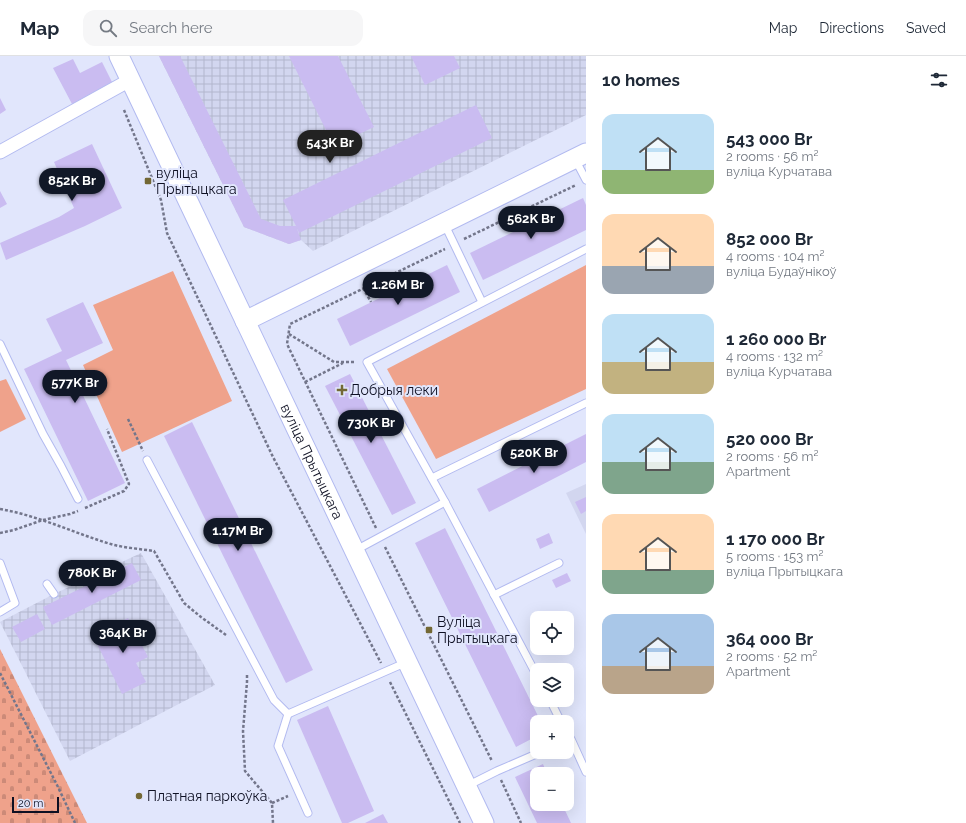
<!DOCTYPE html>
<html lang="en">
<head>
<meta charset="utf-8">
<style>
	:root { --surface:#fff; --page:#f6f6f7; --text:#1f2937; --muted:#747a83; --line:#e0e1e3; --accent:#111827 }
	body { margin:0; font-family:Raleway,sans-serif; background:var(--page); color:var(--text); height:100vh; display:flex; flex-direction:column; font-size:15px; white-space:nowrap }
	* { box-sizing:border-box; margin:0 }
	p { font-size:13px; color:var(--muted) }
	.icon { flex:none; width:22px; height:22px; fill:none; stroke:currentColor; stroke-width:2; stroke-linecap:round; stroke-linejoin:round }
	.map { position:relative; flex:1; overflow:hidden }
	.details { display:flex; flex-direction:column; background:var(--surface); width:380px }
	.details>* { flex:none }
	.tools { position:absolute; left:530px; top:555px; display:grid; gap:8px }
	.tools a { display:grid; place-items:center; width:44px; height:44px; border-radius:8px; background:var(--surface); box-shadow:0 4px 16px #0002; font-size:20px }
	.scale { position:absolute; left:12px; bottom:10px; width:47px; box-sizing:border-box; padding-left:4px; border:2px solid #0e1023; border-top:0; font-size:11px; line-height:14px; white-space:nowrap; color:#0e1023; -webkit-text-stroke:3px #e1e6fc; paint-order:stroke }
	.price { position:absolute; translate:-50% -34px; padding:0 9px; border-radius:14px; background:var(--accent); color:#fff; font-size:13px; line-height:26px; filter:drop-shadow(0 1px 2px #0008) }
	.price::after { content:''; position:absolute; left:50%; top:24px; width:12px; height:9px; margin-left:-6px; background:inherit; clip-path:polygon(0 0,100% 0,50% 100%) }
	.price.selected { background:#222; color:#fff }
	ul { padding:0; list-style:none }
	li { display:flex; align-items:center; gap:12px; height:100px; padding:0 16px }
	li span { display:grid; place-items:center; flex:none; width:112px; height:80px; border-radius:12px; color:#555 }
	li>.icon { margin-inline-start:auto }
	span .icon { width:48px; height:48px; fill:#fffc; stroke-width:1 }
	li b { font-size:17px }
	h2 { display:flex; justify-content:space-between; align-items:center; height:48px; padding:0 16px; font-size:17px }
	header { display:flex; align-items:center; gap:24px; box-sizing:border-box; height:56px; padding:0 20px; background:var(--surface); border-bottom:1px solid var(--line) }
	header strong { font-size:19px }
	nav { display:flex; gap:22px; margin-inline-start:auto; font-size:14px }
	.search { width:280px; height:36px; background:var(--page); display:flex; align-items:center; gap:10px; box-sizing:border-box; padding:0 14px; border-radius:12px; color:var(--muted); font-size:15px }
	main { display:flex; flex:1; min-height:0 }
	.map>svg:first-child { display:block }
	.built { fill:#d2d6ef }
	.industrial { fill:url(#industrial-grid) }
	.cemetery { fill:url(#cemetery-stones) }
	.park { fill:#efa28b }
	.building { fill:#cabcf1 }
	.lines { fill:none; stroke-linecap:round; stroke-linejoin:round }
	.lane-casing { stroke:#b2baf0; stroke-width:9 }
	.street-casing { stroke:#b2baf0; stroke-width:15 }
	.secondary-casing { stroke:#b2baf0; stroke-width:21 }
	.path { stroke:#73768b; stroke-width:2.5; stroke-dasharray:3 2; stroke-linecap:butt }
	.lane { stroke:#fff; stroke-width:7 }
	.street { stroke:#fff; stroke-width:13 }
	.secondary { stroke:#fff; stroke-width:19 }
	.poi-dot { fill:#736835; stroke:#e1e6fc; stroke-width:1.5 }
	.labels { text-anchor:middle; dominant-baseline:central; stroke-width:4; stroke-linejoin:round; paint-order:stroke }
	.poi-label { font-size:14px; fill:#0e1023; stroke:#e1e6fc; text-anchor:start }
	.street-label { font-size:14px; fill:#0e1023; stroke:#e1e6fc }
</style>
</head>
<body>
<header>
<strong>Map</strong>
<div class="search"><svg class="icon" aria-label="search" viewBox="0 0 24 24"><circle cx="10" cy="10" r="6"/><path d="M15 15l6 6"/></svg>Search here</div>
<nav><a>Map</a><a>Directions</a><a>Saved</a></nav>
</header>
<main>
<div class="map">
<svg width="586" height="767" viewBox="0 0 586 767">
	<defs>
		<pattern id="industrial-grid" width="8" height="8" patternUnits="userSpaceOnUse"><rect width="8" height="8" fill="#d2d6ef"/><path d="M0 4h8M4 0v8" fill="none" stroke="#b3b7cd"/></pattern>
		<pattern id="cemetery-stones" width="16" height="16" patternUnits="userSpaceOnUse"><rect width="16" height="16" fill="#efa28b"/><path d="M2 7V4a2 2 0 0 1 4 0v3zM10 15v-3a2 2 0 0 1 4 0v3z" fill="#cc8a78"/></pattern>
	</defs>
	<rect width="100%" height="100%" fill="#e1e6fc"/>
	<path class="built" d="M586 428V478L566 437Z"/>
	<g class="industrial">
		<path d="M159 0H586V59L313 195 301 184 289 188 244 171Z"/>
		<path d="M141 497 215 629 70 705 0 566 54 538Z"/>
	</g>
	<path class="cemetery" d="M0 593 87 767H0Z"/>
	<g class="park">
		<path d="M586 209V333L436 403 387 313Z"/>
		<path d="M173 215 232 345 122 396 83 309 113 294 93 249Z"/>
		<path d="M6 323 26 363 0 376V325Z"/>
	</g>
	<g class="building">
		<path d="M159 0H180L261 163 280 170H296L283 144 476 49 492 82 299 177 296 170 301 184 289 188 244 171Z"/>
		<path d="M289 0H338L374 71 334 90Z"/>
		<path d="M411 0H454L460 12 425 29Z"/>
		<path d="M73 3 80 17 102 6 112 26 72 48 53 12Z"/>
		<path d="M0 42 6 54 0 58Z"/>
		<path d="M92 88 122 152 85 170 6 204 0 187 59 161 74 152 54 106Z"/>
		<path d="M0 135 7 148 0 152Z"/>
		<path d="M583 142 586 149V174L483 224 470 197Z"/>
		<path d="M447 209 460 236 350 290 337 263Z"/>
		<path d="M83 246 103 287 66 304 125 427 88 445 24 313 62 295 46 263Z"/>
		<path d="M350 318 416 447 392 459 325 330Z"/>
		<path d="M192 366 313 614 286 627 164 380Z"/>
		<path d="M586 378V406L489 456 477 433Z"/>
		<path d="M586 441V455L581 458 575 446Z"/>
		<path d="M445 472 541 666H537V680L516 691 415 487Z"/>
		<path d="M549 477 553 487 540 493 536 483Z"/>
		<path d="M132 507 141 524 52 569 43 551Z"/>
		<path d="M567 517 571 525 556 532 552 524Z"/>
		<path d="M37 558 45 573 21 586 12 571Z"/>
		<path d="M128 562 148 601 136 607 146 626 122 638 93 580Z"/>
		<path d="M328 650 374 755 348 767H342L297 664Z"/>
		<path d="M543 708 547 718H537V748H562L571 767H537L515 721Z"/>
		<path d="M383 758 388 767H365Z"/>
	</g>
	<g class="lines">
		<g class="lane-casing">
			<g id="lane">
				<path d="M575 103 586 124"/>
				<path d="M444 167 482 246"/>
				<path d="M0 288 43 378 61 410 78 443"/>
				<path d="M147 404 274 644 288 658 407 606"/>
				<path d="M432 422 586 347"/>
				<path d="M445 446 367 306 586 193"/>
				<path d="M356 494 445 446 537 620"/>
				<path d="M0 507 15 547 0 556"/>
				<path d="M47 528 54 538"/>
				<path d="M494 539 559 507"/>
				<path d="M550 644 561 666"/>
				<path d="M288 658 278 690 308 757"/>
				<path d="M571 683 586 716"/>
				<path d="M467 730 497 715 541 696"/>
			</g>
		</g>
		<g class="street-casing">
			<path id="street" d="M0 96 130 24"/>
		</g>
		<g class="secondary-casing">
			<g id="secondary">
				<path id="s1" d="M119 0 484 767"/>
				<path d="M245 265 586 97"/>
			</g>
		</g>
		<g class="path">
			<path d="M124 54 161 144 167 177 273 401 381 607"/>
			<path d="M464 183 576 129"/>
			<path d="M363 232 371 246"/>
			<path d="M289 278 334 306H356"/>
			<path d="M305 326 343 307"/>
			<path d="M128 363 143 395"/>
			<path d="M85 452 124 435 129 428 107 373"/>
			<path d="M0 453C40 460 76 478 114 489 127 492 141 493 154 495L184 547 201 561 226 579"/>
			<path d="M376 472 287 288 290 268 445 193"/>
			<path d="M0 477 14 474 43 464 70 458 78 455"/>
			<path d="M385 491 492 705"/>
			<path d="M0 617 58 731 75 767"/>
			<path d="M247 619V626L243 675 245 715 272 747 273 767"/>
			<path d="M390 626 460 767"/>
			<path d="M501 724 521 767"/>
			<path d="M272 747 288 740"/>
		</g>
		<use href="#lane" class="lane"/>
		<use href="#street" class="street"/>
		<use href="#secondary" class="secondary"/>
	</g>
	<g class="poi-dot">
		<rect x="144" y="121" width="8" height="8" rx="2"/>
		<path d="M340 328h4v4h4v4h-4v4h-4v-4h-4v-4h4z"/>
		<rect x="425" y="570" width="8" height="8" rx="2"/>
		<circle cx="139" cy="740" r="4"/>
	</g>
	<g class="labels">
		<g class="poi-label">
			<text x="156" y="117">вуліца<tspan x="156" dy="16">Прытыцкага</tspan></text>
			<text x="350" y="334">Добрыя леки</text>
			<text x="437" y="566">Вуліца<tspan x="437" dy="16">Прытыцкага</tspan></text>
			<text x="147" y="740">Платная паркоўка</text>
		</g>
		<g class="street-label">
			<text stroke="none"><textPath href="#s1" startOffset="449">вуліца Прытыцкага</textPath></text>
		</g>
	</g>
</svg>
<div class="tools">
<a><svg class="icon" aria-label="locate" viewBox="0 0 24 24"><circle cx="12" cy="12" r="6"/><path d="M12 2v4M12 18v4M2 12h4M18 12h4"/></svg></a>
<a><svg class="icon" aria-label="layers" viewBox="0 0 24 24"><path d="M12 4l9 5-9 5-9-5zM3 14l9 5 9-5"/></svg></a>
<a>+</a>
<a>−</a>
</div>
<div class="scale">20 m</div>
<b class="price selected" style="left:330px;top:108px">543K Br</b>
<b class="price" style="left:72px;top:146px">852K Br</b>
<b class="price" style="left:531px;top:184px">562K Br</b>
<b class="price" style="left:398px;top:250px">1.26M Br</b>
<b class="price" style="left:75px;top:348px">577K Br</b>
<b class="price" style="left:371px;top:388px">730K Br</b>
<b class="price" style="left:534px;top:418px">520K Br</b>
<b class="price" style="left:238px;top:496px">1.17M Br</b>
<b class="price" style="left:92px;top:538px">780K Br</b>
<b class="price" style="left:123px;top:598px">364K Br</b>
</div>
<section class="details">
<h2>10 homes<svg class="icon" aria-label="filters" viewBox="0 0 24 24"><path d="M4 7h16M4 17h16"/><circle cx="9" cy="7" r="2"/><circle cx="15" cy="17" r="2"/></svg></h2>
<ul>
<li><span style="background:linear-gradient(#bfe0f5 70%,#8fb573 0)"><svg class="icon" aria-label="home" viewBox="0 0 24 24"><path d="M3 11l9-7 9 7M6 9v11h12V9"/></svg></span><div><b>543 000 Br</b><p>2 rooms · 56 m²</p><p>вуліца Курчатава</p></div></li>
<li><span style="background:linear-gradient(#ffd9b3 65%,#9aa5b1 0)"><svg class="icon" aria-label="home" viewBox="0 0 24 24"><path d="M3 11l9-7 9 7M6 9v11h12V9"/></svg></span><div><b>852 000 Br</b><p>4 rooms · 104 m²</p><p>вуліца Будаўнікоў</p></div></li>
<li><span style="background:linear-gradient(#bfe0f5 60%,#c2b280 0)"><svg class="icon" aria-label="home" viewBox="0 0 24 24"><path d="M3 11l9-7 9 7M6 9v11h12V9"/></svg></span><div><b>1 260 000 Br</b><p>4 rooms · 132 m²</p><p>вуліца Курчатава</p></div></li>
<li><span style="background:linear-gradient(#bfe0f5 60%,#7fa58c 0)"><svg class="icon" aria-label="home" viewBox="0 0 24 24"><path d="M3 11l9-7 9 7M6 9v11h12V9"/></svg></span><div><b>520 000 Br</b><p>2 rooms · 56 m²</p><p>Apartment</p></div></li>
<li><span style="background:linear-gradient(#ffd9b3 70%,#7fa58c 0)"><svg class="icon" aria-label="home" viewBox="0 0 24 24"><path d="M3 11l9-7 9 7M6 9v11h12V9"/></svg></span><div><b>1 170 000 Br</b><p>5 rooms · 153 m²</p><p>вуліца Прытыцкага</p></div></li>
<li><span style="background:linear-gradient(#a9c7e8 65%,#b9a48a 0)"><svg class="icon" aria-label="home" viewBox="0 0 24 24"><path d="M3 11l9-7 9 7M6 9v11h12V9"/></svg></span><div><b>364 000 Br</b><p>2 rooms · 52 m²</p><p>Apartment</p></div></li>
</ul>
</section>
</main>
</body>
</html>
